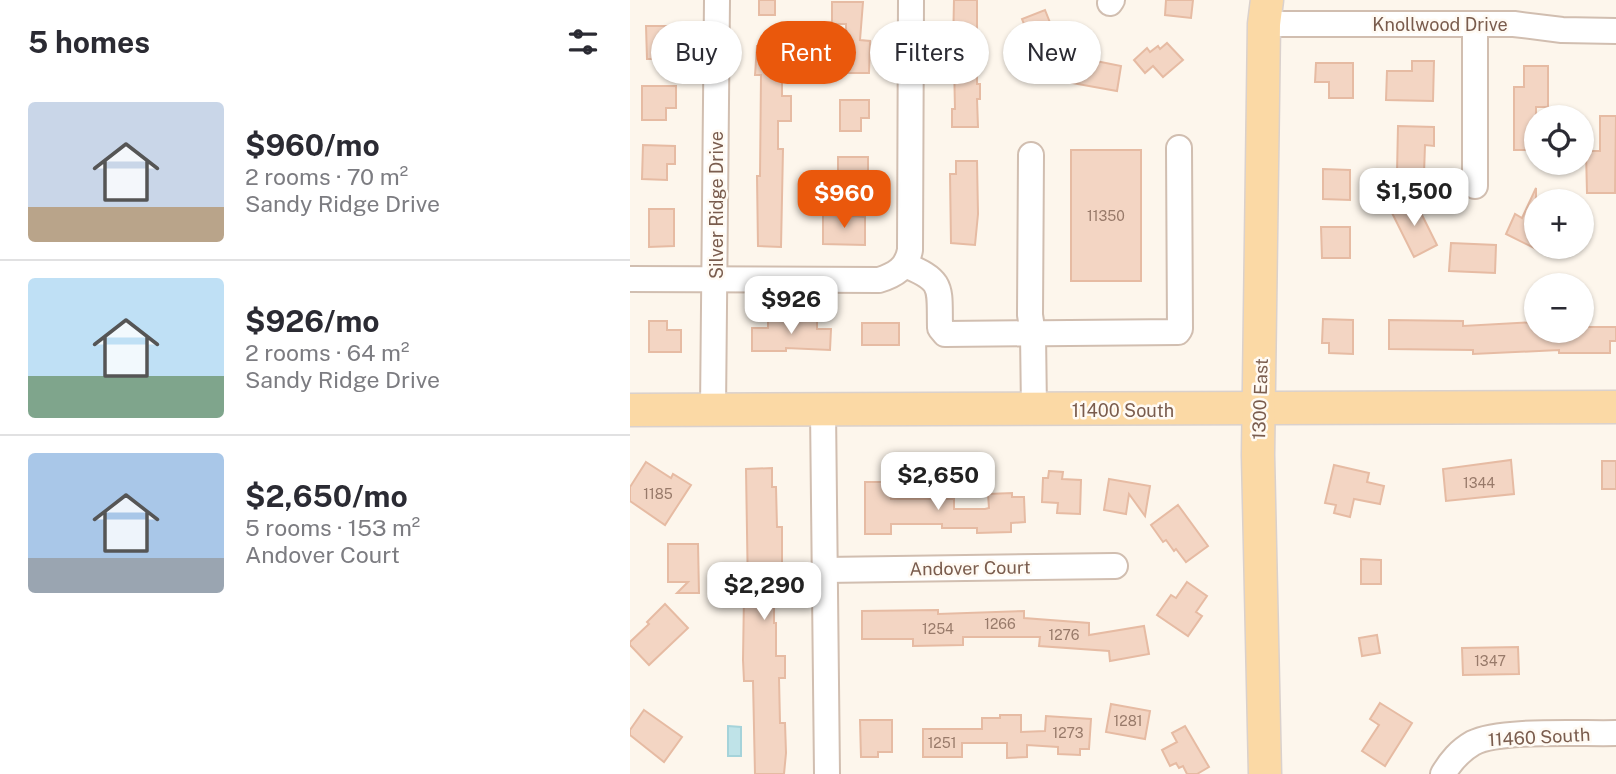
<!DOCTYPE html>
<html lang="en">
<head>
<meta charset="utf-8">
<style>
	:root { --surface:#fff; --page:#f2f2f3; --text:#2b2b33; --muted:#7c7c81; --line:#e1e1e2; --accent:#ea580c }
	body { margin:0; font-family:"Public Sans",sans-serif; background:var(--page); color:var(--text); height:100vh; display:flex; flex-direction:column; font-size:26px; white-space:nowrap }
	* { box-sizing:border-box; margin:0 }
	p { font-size:23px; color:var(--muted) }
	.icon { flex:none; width:38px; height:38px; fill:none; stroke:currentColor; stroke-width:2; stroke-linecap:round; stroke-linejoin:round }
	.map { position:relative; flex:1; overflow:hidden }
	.side { display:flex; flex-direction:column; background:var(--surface); width:630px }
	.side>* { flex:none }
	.banner { position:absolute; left:21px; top:21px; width:665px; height:63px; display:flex; gap:14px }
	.fabs { position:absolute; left:894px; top:105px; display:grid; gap:14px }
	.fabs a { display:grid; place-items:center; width:70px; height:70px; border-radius:50%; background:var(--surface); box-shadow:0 2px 5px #0004; font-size:35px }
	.price { position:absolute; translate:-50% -60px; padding:0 16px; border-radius:14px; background:#fff; color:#222; font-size:23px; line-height:46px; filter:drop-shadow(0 2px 4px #0008) }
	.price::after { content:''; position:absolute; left:50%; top:42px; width:21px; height:16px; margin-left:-10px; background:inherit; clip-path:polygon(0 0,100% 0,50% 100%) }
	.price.current { background:var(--accent); color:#fff }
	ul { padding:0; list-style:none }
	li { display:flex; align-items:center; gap:21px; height:175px; padding:0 28px }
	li+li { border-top:2px solid var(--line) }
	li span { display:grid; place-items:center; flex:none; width:196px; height:140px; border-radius:7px; color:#555 }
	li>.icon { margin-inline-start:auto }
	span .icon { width:84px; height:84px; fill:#fffc; stroke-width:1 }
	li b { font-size:30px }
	h2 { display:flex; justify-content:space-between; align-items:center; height:84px; padding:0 28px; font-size:30px }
	.pill { padding:0 24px; border-radius:32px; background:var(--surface); box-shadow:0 2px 5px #0004; font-size:24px; line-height:63px }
	.pill.current { background:var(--accent); color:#fff }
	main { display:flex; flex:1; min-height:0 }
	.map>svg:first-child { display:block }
	.water { fill:#bfe3e8; stroke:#a5d3da; stroke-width:2 }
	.building { fill:#f3d5c3; stroke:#e6bba3; stroke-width:2 }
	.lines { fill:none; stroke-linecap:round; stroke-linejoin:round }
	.minor-casing { stroke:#d1beb0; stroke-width:28 }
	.major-casing { stroke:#dad1cd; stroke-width:35 }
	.minor { stroke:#fff; stroke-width:24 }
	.major { stroke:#fbd9a5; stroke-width:32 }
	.labels { text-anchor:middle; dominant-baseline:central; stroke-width:5; stroke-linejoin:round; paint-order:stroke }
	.number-label { font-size:14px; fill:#987a6a }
	.street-label { font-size:18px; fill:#7a5c4d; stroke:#fffaf3 }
</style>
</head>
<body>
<main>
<section class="side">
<h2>5 homes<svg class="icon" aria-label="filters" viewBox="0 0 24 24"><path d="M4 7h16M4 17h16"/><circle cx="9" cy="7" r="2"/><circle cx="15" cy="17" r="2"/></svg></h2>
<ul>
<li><span style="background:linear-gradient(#c9d6e8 75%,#b9a48a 0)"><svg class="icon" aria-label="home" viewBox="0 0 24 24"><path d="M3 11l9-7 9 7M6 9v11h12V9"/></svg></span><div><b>$960/mo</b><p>2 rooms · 70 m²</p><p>Sandy Ridge Drive</p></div></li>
<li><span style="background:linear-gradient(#bfe0f5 70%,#7fa58c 0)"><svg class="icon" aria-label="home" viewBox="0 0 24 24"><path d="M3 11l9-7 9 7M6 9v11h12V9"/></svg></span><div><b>$926/mo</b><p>2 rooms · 64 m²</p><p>Sandy Ridge Drive</p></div></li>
<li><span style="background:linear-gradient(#a9c7e8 75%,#9aa5b1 0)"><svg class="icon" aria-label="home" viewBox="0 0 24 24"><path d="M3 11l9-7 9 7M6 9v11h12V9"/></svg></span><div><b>$2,650/mo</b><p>5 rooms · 153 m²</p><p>Andover Court</p></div></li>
</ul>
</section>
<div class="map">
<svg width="986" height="774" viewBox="0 0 986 774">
	<rect width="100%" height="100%" fill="#fdf6ec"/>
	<path class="water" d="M98 726 111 727V756H98Z"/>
	<g class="building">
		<rect x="129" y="0" width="16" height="15"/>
		<path d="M324 0H347V84H350V99H347L348 127H322V109H325L324 64H321V47H323Z"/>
		<path d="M536 0H563L561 18 535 15Z"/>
		<path d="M202 2H233L230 40 240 41 239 73H216V24H202Z"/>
		<path d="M415 10 425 35 431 33 438 51 409 62 392 19Z"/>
		<path d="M16 26H43V45H41V49H37V59H17Z"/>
		<path d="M537 43 553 60 533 77 523 66 515 73 504 60 517 48 520 52 528 46 530 49Z"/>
		<path d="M127 46H152V96H161V121H148V149H153L151 247 128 246 127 176H130L131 75H125Z"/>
		<path d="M446 57 491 66 487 91 442 83Z"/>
		<path d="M782 61H804L803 101 756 100 757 71H782Z"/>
		<path d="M686 63H723V98H699V82H685Z"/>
		<path d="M894 66H918V107H906V150H884V87H894Z"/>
		<path d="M12 86H46V108H36V120H12Z"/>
		<path d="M210 100H239V118H231V131H210Z"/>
		<path d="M970 116H986L985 193H957L956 151H970Z"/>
		<path d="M768 126 804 127V146L795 145 794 174 767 173Z"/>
		<path d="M13 145 45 146V164H37V180L12 179Z"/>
		<rect x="441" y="150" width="70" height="131"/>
		<path d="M208 157H238V172H230V187H208Z"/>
		<path d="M326 161H347L348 214 345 245 321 243 320 174H326Z"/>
		<path d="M693 169 720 170V200L693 199Z"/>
		<path d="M906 188V249L876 234 885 214 892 218Z"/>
		<path d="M784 199 807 245 784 257 761 211Z"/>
		<path d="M19 209H44V246L19 247Z"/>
		<path d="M193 214 235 217V245L193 244Z"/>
		<path d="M691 227H720V258H692Z"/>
		<path d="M821 243 866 245 865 273 819 271Z"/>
		<path d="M693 319 723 320V354L699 353V343H692Z"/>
		<path d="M138 320 187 321V329H201L200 350 156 348V351H122V328H138Z"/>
		<path d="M759 320 833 321V326L906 322V331H952V327H986V341H980V353H929V350L843 354V350L759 349Z"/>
		<path d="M19 321H37V330H51V352H19Z"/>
		<rect x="232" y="323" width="37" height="22"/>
		<path d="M881 460 884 494 816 501 813 469Z"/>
		<rect x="972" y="461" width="14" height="28"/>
		<path d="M16 462 41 478 43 474 61 485 35 525 0 501V487Z"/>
		<path d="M704 465 739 473 737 482 754 486 750 504 724 499 720 517 704 513 706 505 695 503Z"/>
		<path d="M142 468V487H146L147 527H152V563H148V577H144V623H146V656H155V678H149L150 723H155L156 753 154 774H125L123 681H114L113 660 114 595 118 594 116 469Z"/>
		<path d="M419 471 433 472 432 479 451 480 450 514 427 513 428 503 412 502 413 478H418Z"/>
		<path d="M479 479 520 486 515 516 499 494 496 514 474 510Z"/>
		<path d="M235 482H261V499H324V509H355L359 508 358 494 382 493V497H394L395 522 381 523V532L347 533V528H312V524H261V534H235Z"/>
		<path d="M548 505 578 546 556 562 546 549 544 551 536 540 533 542 521 525Z"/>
		<path d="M38 544H68L69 593H47L58 582H38Z"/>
		<path d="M731 559 751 560V584H731Z"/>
		<path d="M557 582 577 596 566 612 572 616 558 636 527 615 541 595 546 598Z"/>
		<path d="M35 604 58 628 19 665 0 645V642L19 624 17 622Z"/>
		<path d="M308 610V614L394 611V618L459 623V635L514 626 519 654 480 661 479 651 409 646 410 637H333V645L283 646V639H232V611Z"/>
		<path d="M747 635 750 653 732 656 729 638Z"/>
		<path d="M888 647 889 674 833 675 832 648Z"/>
		<path d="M750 703 782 723 755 766 732 751 749 725 740 719Z"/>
		<path d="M481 704 520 711 515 739 476 732Z"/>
		<path d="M14 710 52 737 34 762 0 735V730Z"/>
		<path d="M370 715H391V732L415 731 416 716 461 719 459 749H450V755L428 754V747L397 745V757L377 758V743H332V757H293V729H352V718H370Z"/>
		<path d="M230 720H262V752H248V757H231Z"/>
		<path d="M555 726 579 767 567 774H557L553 766 549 768 546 763 540 766 532 750 547 742 542 733Z"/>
	</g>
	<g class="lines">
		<g class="minor-casing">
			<g id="minor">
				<path d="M480 3 482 0"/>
				<path d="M634 24H884L932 30 986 31"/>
				<path d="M401 155 400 315 403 334 404 410"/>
				<path d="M845 186V24"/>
				<path d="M275 265C315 281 309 288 310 328L315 334 548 332 550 329 549 148"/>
				<path d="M0 279 249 280C265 275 277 268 280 250L281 0"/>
				<path d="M83 410 87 0"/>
				<path d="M193 410 197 774"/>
				<path d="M195 570 485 566"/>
				<path d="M813 774C821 761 829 751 843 743 870 729 953 734 986 733"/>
			</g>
		</g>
		<g class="major-casing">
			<g id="major">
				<path d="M0 410 986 407"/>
				<path d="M635 774 628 455 634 24 637 0"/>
			</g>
		</g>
		<use href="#minor" class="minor"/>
		<use href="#major" class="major"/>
	</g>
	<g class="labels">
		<g class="number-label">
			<text x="476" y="216">11350</text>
			<text x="849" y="483">1344</text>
			<text x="28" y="494">1185</text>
			<text x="370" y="624">1266</text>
			<text x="308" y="629">1254</text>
			<text x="434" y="635">1276</text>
			<text x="860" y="661">1347</text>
			<text x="498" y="721">1281</text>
			<text x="438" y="733">1273</text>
			<text x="312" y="743">1251</text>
		</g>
		<g class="street-label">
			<text x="810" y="24">Knollwood Drive</text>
			<text transform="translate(86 205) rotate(-90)">Silver Ridge Drive</text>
			<text transform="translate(630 399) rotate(-88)">1300 East</text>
			<text x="493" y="410">11400 South</text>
			<text transform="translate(340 568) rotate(-1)">Andover Court</text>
			<text transform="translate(909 737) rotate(-3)">11460 South</text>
		</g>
	</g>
</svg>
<div class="fabs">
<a><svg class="icon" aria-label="locate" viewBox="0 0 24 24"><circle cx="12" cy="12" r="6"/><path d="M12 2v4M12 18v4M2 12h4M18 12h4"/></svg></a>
<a>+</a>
<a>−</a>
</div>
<b class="price" style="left:784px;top:228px">$1,500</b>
<b class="price current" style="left:214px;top:230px">$960</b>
<b class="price" style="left:161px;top:336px">$926</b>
<b class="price" style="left:308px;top:512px">$2,650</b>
<b class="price" style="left:134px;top:622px">$2,290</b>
<div class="banner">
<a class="pill">Buy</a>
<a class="pill current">Rent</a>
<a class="pill">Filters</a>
<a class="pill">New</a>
</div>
</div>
</main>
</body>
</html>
